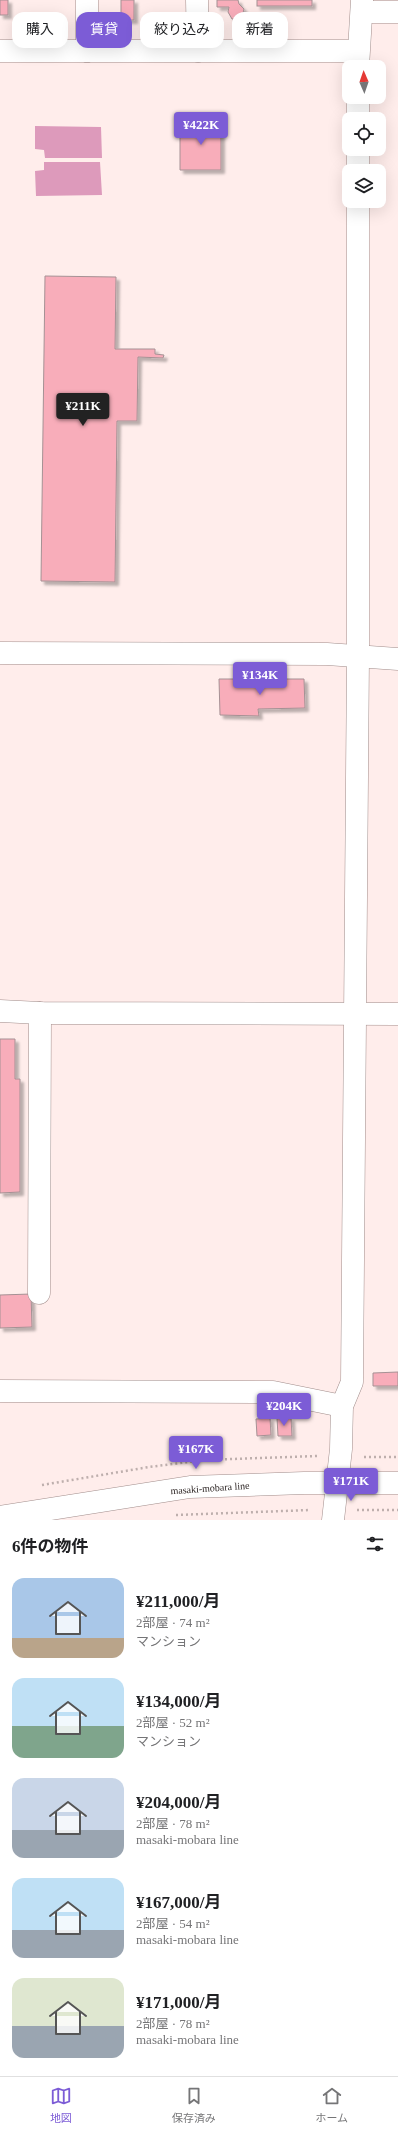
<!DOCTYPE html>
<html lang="ja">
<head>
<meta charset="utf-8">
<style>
	:root { --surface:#fff; --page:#f2f2f2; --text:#202124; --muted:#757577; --line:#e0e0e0; --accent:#7c5cd6 }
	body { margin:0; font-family:"Times New Roman","Noto Sans JP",serif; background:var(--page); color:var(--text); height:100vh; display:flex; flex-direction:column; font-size:15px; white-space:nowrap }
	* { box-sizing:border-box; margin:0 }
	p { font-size:13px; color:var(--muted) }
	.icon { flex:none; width:22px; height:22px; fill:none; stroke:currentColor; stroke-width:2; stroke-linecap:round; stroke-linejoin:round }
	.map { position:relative; height:1520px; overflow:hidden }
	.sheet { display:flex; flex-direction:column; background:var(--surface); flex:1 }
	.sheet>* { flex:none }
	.banner { position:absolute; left:12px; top:12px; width:374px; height:36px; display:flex; gap:8px }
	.needle { width:26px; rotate:358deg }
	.fabs { position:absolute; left:342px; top:60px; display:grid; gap:8px }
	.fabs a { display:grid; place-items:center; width:44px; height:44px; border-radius:8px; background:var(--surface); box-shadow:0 4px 16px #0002; font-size:20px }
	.price { position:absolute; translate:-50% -34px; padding:0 9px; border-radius:4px; background:var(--accent); color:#fff; font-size:13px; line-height:26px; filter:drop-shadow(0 1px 2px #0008) }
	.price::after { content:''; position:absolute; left:50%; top:24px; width:12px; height:9px; margin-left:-6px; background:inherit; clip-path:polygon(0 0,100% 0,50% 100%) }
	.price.current { background:#222; color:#fff }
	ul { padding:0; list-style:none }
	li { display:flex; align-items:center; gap:12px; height:100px; padding:0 12px }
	li span { display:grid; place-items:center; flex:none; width:112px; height:80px; border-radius:12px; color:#555 }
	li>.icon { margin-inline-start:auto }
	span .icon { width:48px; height:48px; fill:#fffc; stroke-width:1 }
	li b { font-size:17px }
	h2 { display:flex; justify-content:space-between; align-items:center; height:48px; padding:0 12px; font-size:17px }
	.chip { padding:0 14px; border-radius:12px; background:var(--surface); box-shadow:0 4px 16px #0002; font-size:14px; line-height:36px }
	.chip.current { background:var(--accent); color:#fff }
	.dock { display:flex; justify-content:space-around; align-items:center; height:56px; border-top:1px solid var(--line); background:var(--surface); font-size:11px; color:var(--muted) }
	.dock a { display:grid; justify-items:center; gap:2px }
	.dock .current { color:var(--accent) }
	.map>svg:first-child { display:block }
	.water { fill:#dd9abb }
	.building { fill:#f8adba; stroke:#a59194; filter:url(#shadow) }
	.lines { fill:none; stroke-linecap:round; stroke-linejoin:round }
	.minor-casing { stroke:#a18d8b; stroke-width:23 }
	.major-casing { stroke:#a18d8b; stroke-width:23 }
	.path { stroke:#beafad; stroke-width:2.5; stroke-dasharray:2 3; stroke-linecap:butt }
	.minor { stroke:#fff; stroke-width:22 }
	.major { stroke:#fff; stroke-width:22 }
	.labels { text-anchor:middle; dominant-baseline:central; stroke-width:3.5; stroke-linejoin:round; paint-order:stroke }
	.street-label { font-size:10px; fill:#2a2221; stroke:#fff }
</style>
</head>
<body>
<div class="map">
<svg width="398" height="1520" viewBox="0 0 398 1520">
	<defs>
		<filter id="shadow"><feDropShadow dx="3.5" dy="3.5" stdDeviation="1" flood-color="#0004"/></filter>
	</defs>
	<rect width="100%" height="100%" fill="#ffedeb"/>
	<g class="water">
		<path d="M35 126 101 127 102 158H45L44 150 35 149Z"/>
		<path d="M44 162H100L102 195 36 196 35 171 44 170Z"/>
	</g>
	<g class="building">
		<rect x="0" y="0" width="8" height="15"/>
		<rect x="121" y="0" width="13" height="20"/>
		<path d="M217 0H238L239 4 244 9 242 17 237 19H232L228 12 229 7H217Z"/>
		<rect x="257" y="0" width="55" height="6"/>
		<path d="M221 121V170H180V122Z"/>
		<path d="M45 276 116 277 115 349H155V354L164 355 163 358 138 357 137 421H117L115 582 41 581Z"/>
		<path d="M219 679H304L305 708 258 709 259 716 220 715Z"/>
		<path d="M0 1039H15V1079H20V1192L0 1193Z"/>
		<path d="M31 1294 32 1327 0 1328V1295Z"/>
		<path d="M398 1372V1386H373V1373Z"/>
		<path d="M270 1418 271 1435 257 1436 256 1419Z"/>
		<path d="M277 1418H291L292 1436H278Z"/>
	</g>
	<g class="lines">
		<g class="minor-casing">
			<g id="minor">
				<path d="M87 0V51"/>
				<path d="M197 0 198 51"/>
				<path d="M362 12H398"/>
				<path d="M0 51H358"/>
				<path d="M358 67 362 0"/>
				<path d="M358 119V97"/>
				<path d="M358 171V149"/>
				<path d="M0 653 327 654 398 659"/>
				<path d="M0 1011 40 1013 398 1014"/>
				<path d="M39 1293 40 1013"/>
				<path d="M0 1391 273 1392 342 1406"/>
				<path d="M333 1520 341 1449 342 1406 352 1382 358 656V201"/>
			</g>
		</g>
		<g class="major-casing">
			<path id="major" d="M0 1517 190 1487 304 1483H398"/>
		</g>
		<g class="path">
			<path d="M364 1457H398"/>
			<path d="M42 1485 149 1467 204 1460 317 1456"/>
			<path d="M357 1510H398"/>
			<path d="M176 1515 310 1510"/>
		</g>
		<use href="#minor" class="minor"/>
		<use href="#major" class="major"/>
	</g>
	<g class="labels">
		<g class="street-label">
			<text transform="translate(210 1488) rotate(-4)">masaki-mobara line</text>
		</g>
	</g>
</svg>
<div class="fabs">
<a><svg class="needle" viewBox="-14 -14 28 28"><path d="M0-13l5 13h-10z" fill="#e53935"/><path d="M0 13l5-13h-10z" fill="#757577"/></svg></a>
<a><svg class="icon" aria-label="locate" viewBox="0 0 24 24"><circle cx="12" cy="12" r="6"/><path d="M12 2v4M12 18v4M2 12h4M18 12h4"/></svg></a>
<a><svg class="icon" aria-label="layers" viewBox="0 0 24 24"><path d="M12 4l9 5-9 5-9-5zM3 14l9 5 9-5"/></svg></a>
</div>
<b class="price" style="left:201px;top:146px">¥422K</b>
<b class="price current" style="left:83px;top:427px">¥211K</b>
<b class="price" style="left:260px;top:696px">¥134K</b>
<b class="price" style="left:284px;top:1427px">¥204K</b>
<b class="price" style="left:196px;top:1470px">¥167K</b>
<b class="price" style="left:351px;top:1502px">¥171K</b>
<div class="banner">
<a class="chip">購入</a>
<a class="chip current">賃貸</a>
<a class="chip">絞り込み</a>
<a class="chip">新着</a>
</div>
</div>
<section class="sheet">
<h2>6件の物件<svg class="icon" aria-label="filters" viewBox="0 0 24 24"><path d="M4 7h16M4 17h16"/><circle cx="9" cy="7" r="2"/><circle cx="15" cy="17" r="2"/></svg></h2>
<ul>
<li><span style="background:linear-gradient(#a9c7e8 75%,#b9a48a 0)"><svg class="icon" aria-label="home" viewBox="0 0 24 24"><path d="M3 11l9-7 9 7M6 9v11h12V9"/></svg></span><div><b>¥211,000/月</b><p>2部屋 · 74 m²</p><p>マンション</p></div></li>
<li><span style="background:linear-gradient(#bfe0f5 60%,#7fa58c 0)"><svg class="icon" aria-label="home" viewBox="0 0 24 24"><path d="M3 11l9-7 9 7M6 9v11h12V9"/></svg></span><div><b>¥134,000/月</b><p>2部屋 · 52 m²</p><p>マンション</p></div></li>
<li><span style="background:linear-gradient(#c9d6e8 65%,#9aa5b1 0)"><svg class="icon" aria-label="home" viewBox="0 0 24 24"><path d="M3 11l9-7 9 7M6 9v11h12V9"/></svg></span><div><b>¥204,000/月</b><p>2部屋 · 78 m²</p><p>masaki-mobara line</p></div></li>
<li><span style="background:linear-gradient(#bfe0f5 65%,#9aa5b1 0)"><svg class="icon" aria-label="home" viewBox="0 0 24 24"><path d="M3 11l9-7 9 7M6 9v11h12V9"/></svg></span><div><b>¥167,000/月</b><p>2部屋 · 54 m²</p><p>masaki-mobara line</p></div></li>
<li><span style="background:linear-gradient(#dfe7d0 60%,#9aa5b1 0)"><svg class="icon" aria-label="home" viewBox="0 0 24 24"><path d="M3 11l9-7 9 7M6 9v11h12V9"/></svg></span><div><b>¥171,000/月</b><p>2部屋 · 78 m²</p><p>masaki-mobara line</p></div></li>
</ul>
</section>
<nav class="dock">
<a class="current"><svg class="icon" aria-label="map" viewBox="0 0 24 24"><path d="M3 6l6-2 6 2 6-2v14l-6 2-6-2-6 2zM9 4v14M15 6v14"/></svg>地図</a>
<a><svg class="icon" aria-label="saved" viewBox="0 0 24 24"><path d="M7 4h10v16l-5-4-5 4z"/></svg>保存済み</a>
<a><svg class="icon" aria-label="home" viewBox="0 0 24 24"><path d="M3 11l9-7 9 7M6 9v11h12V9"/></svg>ホーム</a>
</nav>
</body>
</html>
